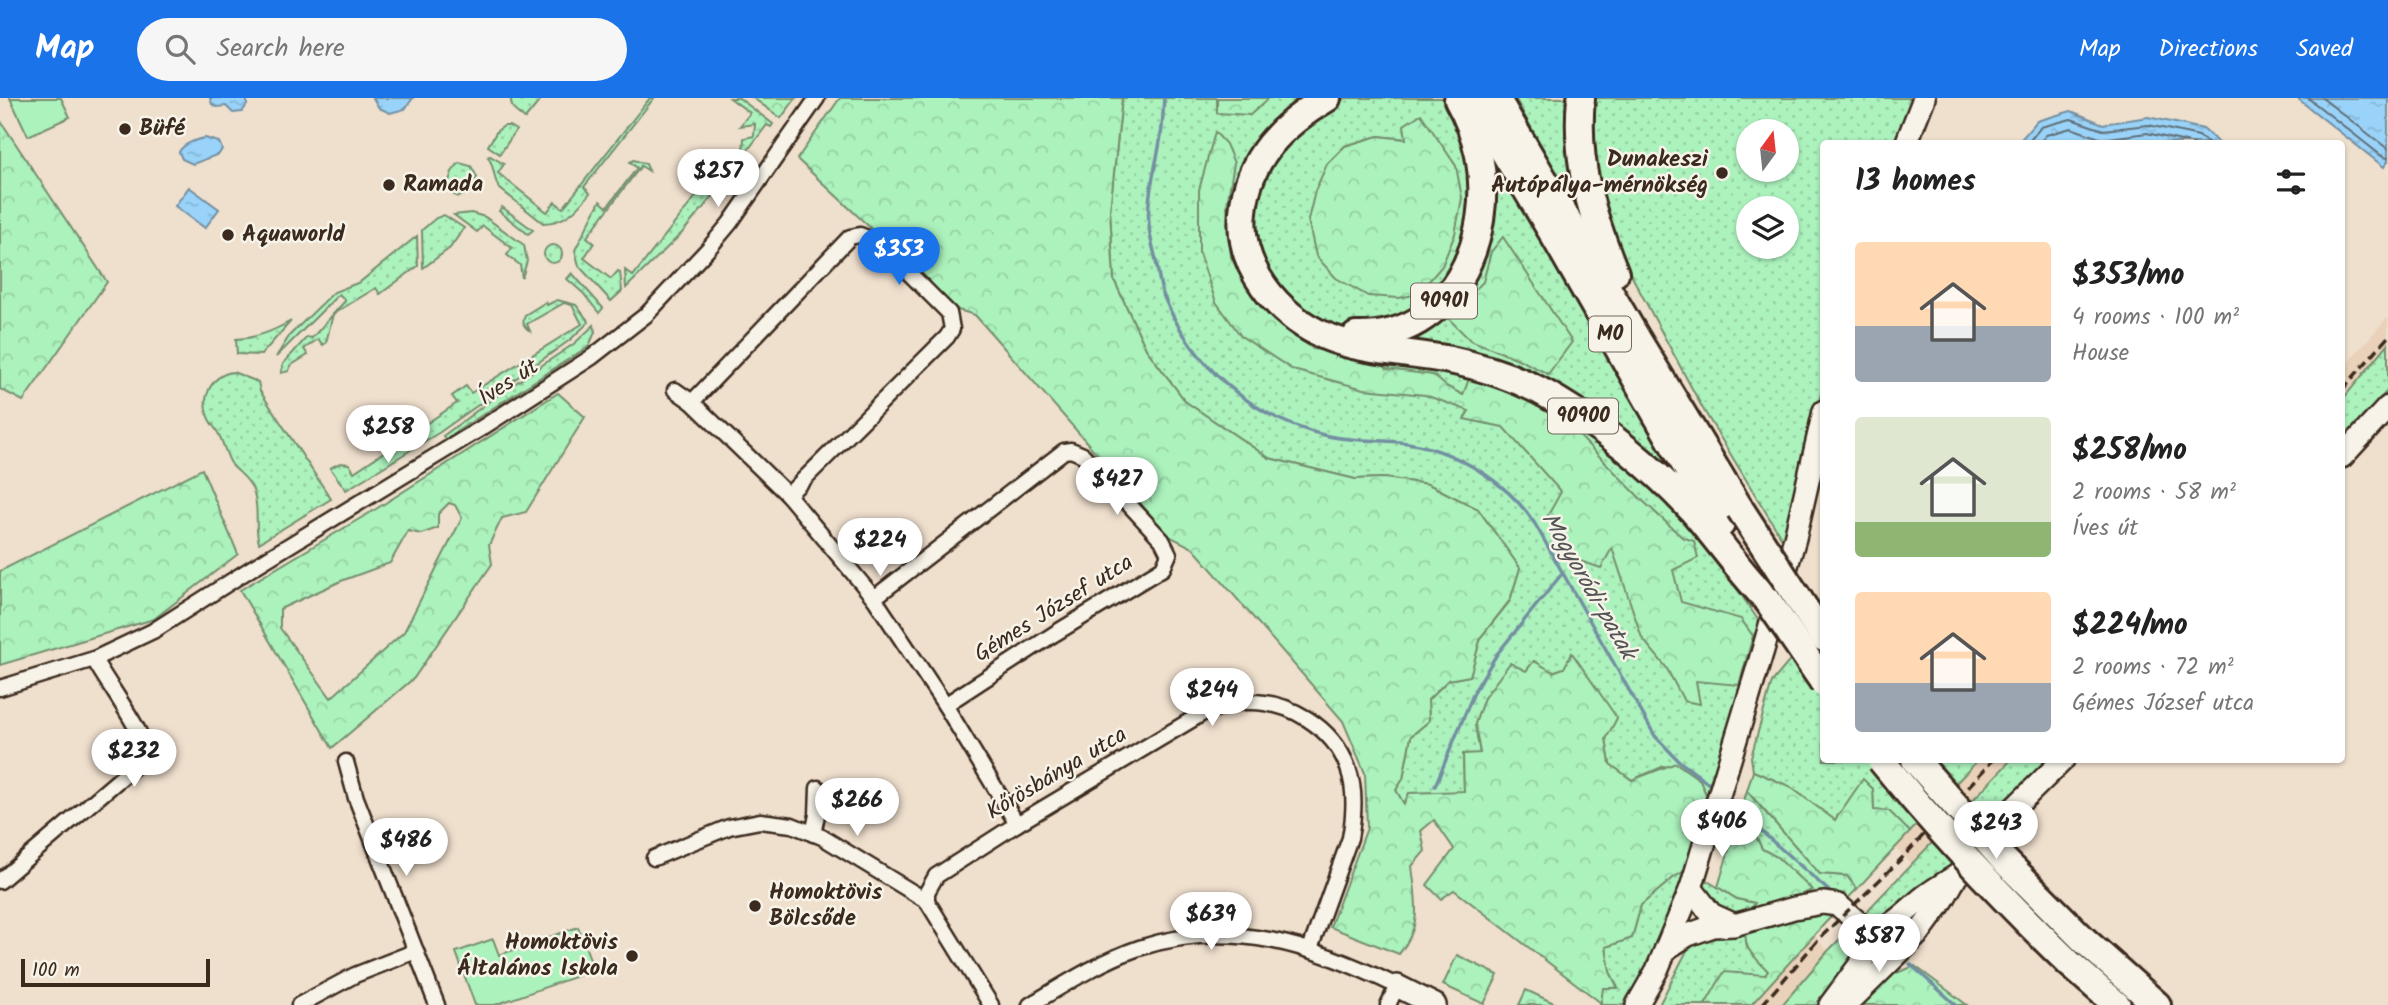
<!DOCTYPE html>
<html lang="en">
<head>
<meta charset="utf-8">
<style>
	:root { --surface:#fff; --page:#f6f6f6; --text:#222; --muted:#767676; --accent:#1a73e8 }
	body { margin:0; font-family:Kalam,sans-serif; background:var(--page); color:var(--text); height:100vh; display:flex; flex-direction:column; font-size:26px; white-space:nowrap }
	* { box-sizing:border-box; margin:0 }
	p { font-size:23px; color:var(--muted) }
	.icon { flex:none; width:38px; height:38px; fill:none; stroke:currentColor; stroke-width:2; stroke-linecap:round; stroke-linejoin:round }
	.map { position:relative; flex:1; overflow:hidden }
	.panel { position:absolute; left:1820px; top:42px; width:525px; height:623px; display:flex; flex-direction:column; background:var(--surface); border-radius:7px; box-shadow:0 2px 5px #0004 }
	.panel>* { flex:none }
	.needle { width:46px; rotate:15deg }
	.tools { position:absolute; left:1736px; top:21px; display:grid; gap:14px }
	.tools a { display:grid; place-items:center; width:63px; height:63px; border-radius:50%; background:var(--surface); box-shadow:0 2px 5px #0004; font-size:35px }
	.scale { position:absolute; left:21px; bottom:18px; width:189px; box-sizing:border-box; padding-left:7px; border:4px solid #3b2a1e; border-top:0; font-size:19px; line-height:24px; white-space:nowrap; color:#3b2a1e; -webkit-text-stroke:5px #f7f3e8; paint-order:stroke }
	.price { position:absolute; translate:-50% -60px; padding:0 16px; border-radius:24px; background:#fff; color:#222; font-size:23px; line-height:46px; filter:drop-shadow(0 2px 4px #0008) }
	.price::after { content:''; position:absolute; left:50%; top:42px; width:21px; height:16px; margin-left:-10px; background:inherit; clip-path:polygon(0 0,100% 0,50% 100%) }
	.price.active { background:var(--accent); color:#fff }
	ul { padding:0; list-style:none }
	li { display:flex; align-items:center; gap:21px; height:175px; padding:0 35px }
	li span { display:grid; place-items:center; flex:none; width:196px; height:140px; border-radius:7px; color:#555 }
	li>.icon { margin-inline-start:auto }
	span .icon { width:84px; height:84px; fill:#fffc; stroke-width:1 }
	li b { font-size:30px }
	h2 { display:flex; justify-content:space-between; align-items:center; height:84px; padding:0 35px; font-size:30px }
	header { display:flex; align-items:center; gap:42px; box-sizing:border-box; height:98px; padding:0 35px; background:var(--accent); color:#fff }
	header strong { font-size:33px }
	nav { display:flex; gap:38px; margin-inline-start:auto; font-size:24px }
	.search { width:490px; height:63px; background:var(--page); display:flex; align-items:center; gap:18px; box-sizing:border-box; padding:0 24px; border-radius:38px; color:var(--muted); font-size:26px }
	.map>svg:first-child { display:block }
	.built { fill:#e9d1ba }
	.grass { fill:url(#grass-dots); stroke:#748e6e; stroke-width:2; fill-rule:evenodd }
	.forest { fill:url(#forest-crowns); stroke:#748e6e; stroke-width:2; fill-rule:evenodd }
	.pitch { fill:#acf2bd; stroke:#748e6e; stroke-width:2 }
	.water { fill:url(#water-ripples); stroke:#738fa1; stroke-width:2 }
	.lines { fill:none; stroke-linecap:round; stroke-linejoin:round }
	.shore { stroke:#616e76; stroke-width:2 }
	.stream { stroke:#738fa1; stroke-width:3.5 }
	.street-casing { stroke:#3b2a1e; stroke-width:19 }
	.secondary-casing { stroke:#3b2a1e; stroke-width:26 }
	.highway-casing { stroke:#3b2a1e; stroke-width:32 }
	.street { stroke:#f7f3e8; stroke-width:14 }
	.secondary { stroke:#f7f3e8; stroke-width:21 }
	.highway { stroke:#f7f3e8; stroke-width:26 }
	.rail { stroke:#3b2a1e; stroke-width:3.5; stroke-dasharray:10 5; stroke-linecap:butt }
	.highway-bridge-casing { stroke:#3b2a1e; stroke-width:32; stroke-linecap:butt }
	.highway-bridge { stroke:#f7f3e8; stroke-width:26 }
	.poi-dot { fill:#3b2a1e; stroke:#f7f3e8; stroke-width:2.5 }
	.labels { text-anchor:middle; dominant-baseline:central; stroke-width:5; stroke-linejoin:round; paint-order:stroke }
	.shield { fill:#f7f3e8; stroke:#73665b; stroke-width:2 }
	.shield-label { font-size:21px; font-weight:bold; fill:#3b2a1e }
	.poi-label { font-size:23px; font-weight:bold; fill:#3b2a1e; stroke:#f7f3e8; text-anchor:start }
	.street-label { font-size:23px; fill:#3b2a1e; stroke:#f7f3e8 }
	.water-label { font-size:24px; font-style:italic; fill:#525455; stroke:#f7f3e8 }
</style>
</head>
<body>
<header>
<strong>Map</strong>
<div class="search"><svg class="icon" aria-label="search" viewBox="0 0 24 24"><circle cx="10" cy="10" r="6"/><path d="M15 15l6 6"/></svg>Search here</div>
<nav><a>Map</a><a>Directions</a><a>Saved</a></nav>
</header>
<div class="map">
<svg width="2388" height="907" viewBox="0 0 2388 907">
	<defs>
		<pattern id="grass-dots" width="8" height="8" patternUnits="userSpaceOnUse" patternTransform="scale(1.75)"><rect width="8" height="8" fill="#acf2bd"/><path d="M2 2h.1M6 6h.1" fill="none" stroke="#95d0a2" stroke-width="1.8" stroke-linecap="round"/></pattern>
		<pattern id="forest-crowns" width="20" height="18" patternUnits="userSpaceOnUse" patternTransform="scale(1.75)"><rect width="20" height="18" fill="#acf2bd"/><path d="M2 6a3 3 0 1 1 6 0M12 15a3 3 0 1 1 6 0" fill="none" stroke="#95d0a2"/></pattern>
		<pattern id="water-ripples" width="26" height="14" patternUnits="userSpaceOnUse" patternTransform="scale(1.75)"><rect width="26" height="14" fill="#99d3f9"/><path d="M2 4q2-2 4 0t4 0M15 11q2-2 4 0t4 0" fill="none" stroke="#85b5d5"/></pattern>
	</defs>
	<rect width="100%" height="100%" fill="#efdfcd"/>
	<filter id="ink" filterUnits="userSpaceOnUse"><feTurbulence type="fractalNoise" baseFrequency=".0143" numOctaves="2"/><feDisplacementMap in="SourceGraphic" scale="14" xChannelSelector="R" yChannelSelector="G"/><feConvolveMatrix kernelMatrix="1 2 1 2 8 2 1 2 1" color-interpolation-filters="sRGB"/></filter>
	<g filter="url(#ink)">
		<g class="built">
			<path d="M2388 219V246L2342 302V271Z"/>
			<path d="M1978 662H2011L1913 767 1895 750Z"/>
			<path d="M1813 837 1828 853 1782 907H1751Z"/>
		</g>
		<g class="grass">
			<path d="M511 0H542L525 21C517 15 510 11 511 0Z"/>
			<path d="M650 0H654L584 89 590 95C578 111 565 125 543 125L499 90C493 80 495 69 488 59L490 58 504 66 498 75 547 114 555 104 563 110Z"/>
			<path d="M730 0H739L773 26 771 29 767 27 708 104 682 135 626 190 625 172 633 178 697 97 690 91 721 83 720 76 726 75V69L731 68V63L737 62 736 55 743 54 744 40 754 38 755 26 740 28 750 15Z"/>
			<path d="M1122 0H1317L1241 83 1270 207 1450 268 1580 321 1692 423 1762 528 1729 636 1709 686 1707 699 1700 682 1664 668 1632 682 1610 666 1606 641 1564 570 1552 574 1534 563 1526 573 1484 600 1475 626 1480 656H1463L1464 694 1410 695 1404 707 1396 692 1403 681 1411 638 1429 623 1428 602 1448 582 1470 578 1481 539 1510 503 1520 470 1478 411 1428 386 1384 380 1355 381 1269 360 1186 304 1146 251 1114 182 1110 112Z"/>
			<path d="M1346 0H1451L1472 59 1467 149 1437 201 1381 231H1340L1321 225 1275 189 1252 138 1260 77 1309 23ZM1378 38 1406 41 1327 66 1345 48Z"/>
			<path d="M1515 0H1572L1582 122Z"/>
			<path d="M1590 0H1913L1894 45 1824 46 1823 287 1784 444 1703 311 1606 130 1594 97ZM1748 33H1787V72H1748ZM1748 110H1787V149H1748Z"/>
			<path d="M504 28H509L516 32 500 56 488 48 497 33Z"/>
			<path d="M1480 33 1687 389 1638 349 1387 245 1462 192ZM1491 154 1548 276 1447 219 1484 184Z"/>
			<path d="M634 62 646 66 649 73 641 68 587 139 594 145 584 160 611 181 618 173 620 174 622 193 611 203 579 168 575 152 600 103 607 109 637 70 630 64Z"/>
			<path d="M459 65 471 68 477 79 471 93 459 99 452 96 448 86 452 74Z"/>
			<path d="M502 109 533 132 528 136 499 113Z"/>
			<path d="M471 115 485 119 524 147 527 163 522 180 520 167 507 157 512 150 483 128 477 134 454 117Z"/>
			<path d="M444 117 464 130 450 150 423 170 422 132 436 120Z"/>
			<path d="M417 138 418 168 380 196 376 190 333 216 326 245 323 247 318 241 304 251 308 257 290 268 289 273 281 275 283 266 307 239 312 240 345 203V202L339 196 276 259 290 237 334 194 360 184Z"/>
			<circle cx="553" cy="156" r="9"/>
			<path d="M572 175 603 210 599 215 583 195 567 181Z"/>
			<path d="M557 202 576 207 589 224 570 242 440 334 346 392 330 370 340 365 349 366 354 374 457 305 452 298 466 288 471 295 582 226 572 207 564 205 527 226 530 233C523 228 522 225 525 217L546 204 547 207Z"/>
			<path d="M291 223 261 257 237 256 236 241C257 240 273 233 291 223Z"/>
			<path d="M594 227 595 234 589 248 445 341 443 338 495 299 575 245Z"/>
			<path d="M2388 246V292L2342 343V302Z"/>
			<path d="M233 274 258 284 260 293 331 401 259 445C254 428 260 411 253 392 249 381 239 375 232 367 226 358 224 346 219 337 217 332 213 328 210 323 199 303 210 277 233 274Z"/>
			<path d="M1823 523 1824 662H1978L1910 734 1900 725 1874 712 1873 691 1863 682 1835 723 1789 688 1753 673 1751 659 1772 584Z"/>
			<path d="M2011 662H2055L1951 775 1874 828 1861 819Z"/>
			<path d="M1747 693 1820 776 1847 778 1857 791 1836 813 1789 802 1812 792 1777 759 1762 751 1754 734 1738 721Z"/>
			<path d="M1686 772C1670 819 1651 865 1624 907H1600L1603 889 1618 890 1610 874 1606 849 1632 840 1641 807 1673 780Z"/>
			<path d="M1706 782 1737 801 1756 805 1751 811 1731 815 1719 814 1701 796Z"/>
			<path d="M1746 834 1747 849 1768 873 1766 878 1713 895 1705 907H1659L1693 841 1703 839 1720 840Z"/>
		</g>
		<g class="forest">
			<path d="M753 0H796L781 20Z"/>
			<path d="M840 0H1122L1110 112 1114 182 1146 251 1186 304 1269 360 1355 381 1384 380 1428 386 1478 411 1520 470 1510 502 1481 539 1470 578 1448 582 1428 602 1429 623 1411 638 1403 681 1396 692 1404 706 1409 695 1464 693 1463 656 1480 655 1475 626 1484 600 1510 565 1526 573 1534 563 1553 574 1564 570 1572 555 1617 620 1606 641 1610 666 1632 682 1676 665 1700 682 1707 699 1686 772 1673 780 1641 807 1632 840 1606 849 1610 874 1618 890H1603L1601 905 1454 792 1441 801 1427 787 1454 751 1434 722 1421 733 1425 753 1412 768C1416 804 1423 827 1399 856L1330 829 1367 730 1365 675 1343 623 1193 450 1169 438 975 217 958 212 797 61Z"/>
			<path d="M1217 0H1269L1250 17 1217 15Z"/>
			<path d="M1421 16 1456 68 1462 100 1455 136 1442 168 1418 196 1399 200 1368 198 1336 180 1316 158 1308 122 1315 93 1327 66 1345 48 1378 38 1406 41 1404 27Z"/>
			<path d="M0 22 107 184 23 303 0 291Z"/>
			<path d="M1215 34 1226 46 1234 65 1227 107 1231 159 1248 192 1282 226 1313 251 1375 259 1387 271 1433 277 1446 288 1463 297 1470 278 1509 289 1562 320 1642 402 1682 439 1694 443 1698 460 1673 472 1681 504 1741 521 1753 538 1739 587 1696 583 1700 606 1684 603 1666 569 1642 540 1612 450 1601 470 1571 460 1547 419 1561 394 1503 329 1464 321 1469 313 1425 297 1364 291 1293 272 1241 238 1216 204 1199 155V92Z"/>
			<path d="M1503 139 1572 244 1548 276 1516 260 1470 242 1447 219 1483 184 1491 154Z"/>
			<path d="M558 295 585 319 526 414 502 420 489 447 492 466 414 580 332 650 240 492 376 411ZM449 405 455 407 462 420 404 534 331 600 280 530V511L341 483 390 465 408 433 421 436 438 430V416Z"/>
			<path d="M202 371 238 456 154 521 0 567V473Z"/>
			<path d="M1753 673 1789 688 1835 722 1863 681 1873 691 1874 712 1889 713 1910 734 1857 791 1847 778 1820 776 1747 693Z"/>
			<path d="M1738 721 1754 734 1762 751 1777 759 1812 792 1789 802 1836 813 1751 907H1705L1724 874 1765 877 1768 873C1762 866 1753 859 1748 850 1742 838 1748 815 1755 805L1737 801 1718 789Z"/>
			<path d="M1855 826 1866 847 1821 907H1782L1828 853Z"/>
			<path d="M1457 857 1498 877 1484 906 1443 887Z"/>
			<path d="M1915 868 1967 907H1858L1883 880Z"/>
			<path d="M1526 892 1558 907H1519Z"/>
		</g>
		<g class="pitch">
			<path d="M10 0H61L70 19 28 38Z"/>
			<path d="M578 829 594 872 495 907H475L456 854 493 841 499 857Z"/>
		</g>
		<g class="water">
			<path d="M210 0H247V7L242 14 233 15 226 8 217 9 212 6Z"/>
			<path d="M373 0H413L405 11 390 15 379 10Z"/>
			<path d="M2297 0H2388V63L2384 69Z"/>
			<path d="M2071 13 2103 26 2148 19 2203 31 2219 45H2018L2037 23Z"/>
			<path d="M205 40 219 44 222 51 219 56 193 66 182 61 179 54C184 45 196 42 205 40Z"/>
			<path d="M189 89 219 111 205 130 175 108Z"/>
		</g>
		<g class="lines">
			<g class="shore">
				<path d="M2308 0 2383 59 2388 60"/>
				<path d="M2322 0 2388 51"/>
				<path d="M2027 46 2041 29 2071 21 2103 32 2148 27 2199 38 2209 46"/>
				<path d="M2039 46 2046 37 2071 30 2102 41 2147 35 2194 46"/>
			</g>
			<g class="stream">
				<path d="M1164 0C1163 12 1163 25 1161 37 1157 67 1146 96 1149 127 1149 137 1153 148 1155 158 1158 171 1159 187 1164 199 1193 268 1254 322 1328 338 1355 344 1381 341 1408 345 1456 353 1508 384 1535 426L1655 638 1680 664 1709 686"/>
				<path d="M1435 688 1475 592 1497 556 1561 477"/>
				<path d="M1736 711 1829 793"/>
				<path d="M1879 841 1892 850"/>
				<path d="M1910 866 1956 907"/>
			</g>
			<g class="street-casing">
				<g id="street">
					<path d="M675 292 692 304 788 397 874 500 945 607 1017 726"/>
					<path d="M692 304 850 139 860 137 870 141 910 176 949 215 952 231 947 239 788 397"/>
					<path d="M874 500 1064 353 1071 352 1083 357 1162 442 1169 456 1163 470 1054 536 945 607"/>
					<path d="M0 590 94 561 153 533 252 470 480 331 592 259 646 217 709 150 730 125 817 0"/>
					<path d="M346 664 356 700 437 907"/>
					<path d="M813 736 817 717 818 690"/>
					<path d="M654 760 729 729 760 723 792 727 822 739 927 803 991 907"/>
					<path d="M0 783 142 662C143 658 144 654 144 650 144 634 104 581 94 561"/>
					<path d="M927 803V794L936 778 1017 726 1203 615C1217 610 1230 605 1245 604 1289 602 1333 629 1348 670 1356 692 1354 718 1350 740L1310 851"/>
					<path d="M299 907 355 877 416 853"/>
					<path d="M1030 907C1065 886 1101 863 1139 850 1232 820 1313 847 1397 888L1388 907"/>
				</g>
			</g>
			<g class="secondary-casing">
				<g id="secondary">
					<path d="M1906 46 1924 0"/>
					<path d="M2342 359 2388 309"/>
					<path d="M1691 790 1711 816 1733 826"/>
					<path d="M1869 834C1890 833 1909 810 1925 798 1934 791 1945 785 1954 779"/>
					<path d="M1666 851 1688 837 1713 828 1734 827 1794 810 1823 805 1838 807 1869 834 1871 845 1861 865 1830 907"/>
					<path d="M1397 888 1435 907"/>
					<path d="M1637 907 1657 872 1691 790 1763 552 1795 440 1824 313"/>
					<path d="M1846 907 1919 835 1943 802 1956 779 2004 720 2063 662"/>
				</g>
			</g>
			<g class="highway-casing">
				<g id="highway">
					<path d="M1327 0C1282 27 1248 59 1243 114 1237 168 1277 217 1325 238 1363 254 1409 254 1450 262 1489 270 1524 282 1558 303 1608 333 1653 370 1693 413 1719 443 1740 474 1768 503"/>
					<path d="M1472 0 1552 134 1699 391 1721 426"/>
					<path d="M1496 0 1637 241 1740 411"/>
					<path d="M1581 0C1575 65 1591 115 1615 175"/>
					<path d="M1356 238C1453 241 1495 140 1479 57 1475 38 1467 18 1458 2"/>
					<path d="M2085 843 2157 907"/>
					<path d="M2070 866 2117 907"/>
				</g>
			</g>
			<use href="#street" class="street"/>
			<use href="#secondary" class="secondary"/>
			<use href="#highway" class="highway"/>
			<g class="rail">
				<path d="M2342 292 2388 239"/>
				<path d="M1762 907 1818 842 1904 758 1993 662"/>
			</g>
			<g class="highway-bridge-casing">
				<g id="highway-bridge">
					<path d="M1740 411 1824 540"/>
					<path d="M1768 503 1824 585"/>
					<path d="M1881 662C1939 734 2003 801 2070 866"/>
					<path d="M1915 662 2004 762 2085 843"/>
				</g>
			</g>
			<use href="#highway-bridge" class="highway-bridge"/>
		</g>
	</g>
	<g class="poi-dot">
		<circle cx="125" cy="31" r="7"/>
		<circle cx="1722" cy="75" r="7"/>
		<circle cx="389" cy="87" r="7"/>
		<circle cx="228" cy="137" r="7"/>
		<circle cx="755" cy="808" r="7"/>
		<circle cx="632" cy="858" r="7"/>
	</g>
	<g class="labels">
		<g class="shield">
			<rect x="1411" y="185.5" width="66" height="35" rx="5"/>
			<rect x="1589" y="218.5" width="42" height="35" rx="5"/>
			<rect x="1548" y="300.5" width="70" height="35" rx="5"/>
		</g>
		<g class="shield-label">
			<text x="1444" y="203">90901</text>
			<text x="1610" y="236">M0</text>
			<text x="1583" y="318">90900</text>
		</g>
		<g class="poi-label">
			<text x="139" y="31">Büfé</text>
			<text x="1708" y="62" text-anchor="end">Dunakeszi<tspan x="1708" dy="26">Autópálya-mérnökség</tspan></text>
			<text x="403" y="87">Ramada</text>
			<text x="242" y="137">Aquaworld</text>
			<text x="769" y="795">Homoktövis<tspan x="769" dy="26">Bölcsőde</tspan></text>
			<text x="618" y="845" text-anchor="end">Homoktövis<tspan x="618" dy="26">Általános Iskola</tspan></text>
		</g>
		<g class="street-label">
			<text transform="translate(509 285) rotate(-33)">Íves út</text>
			<text transform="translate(1054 511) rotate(-32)">Gémes József utca</text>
			<text transform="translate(1057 676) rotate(-31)">Kőrösbánya utca</text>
		</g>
		<g class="water-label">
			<text transform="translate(1588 488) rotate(60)">Mogyoródi-patak</text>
		</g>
	</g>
</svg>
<div class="tools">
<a><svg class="needle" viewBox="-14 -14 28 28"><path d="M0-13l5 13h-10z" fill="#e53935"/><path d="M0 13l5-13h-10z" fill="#767676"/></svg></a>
<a><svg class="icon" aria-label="layers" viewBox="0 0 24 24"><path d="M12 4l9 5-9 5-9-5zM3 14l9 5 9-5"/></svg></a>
</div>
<div class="scale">100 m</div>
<b class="price" style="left:718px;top:111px">$257</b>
<b class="price active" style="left:899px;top:189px">$353</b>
<b class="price" style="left:388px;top:367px">$258</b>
<b class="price" style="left:1117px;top:419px">$427</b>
<b class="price" style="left:880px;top:480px">$224</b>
<b class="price" style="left:1212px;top:630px">$244</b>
<b class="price" style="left:134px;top:691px">$232</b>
<b class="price" style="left:857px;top:740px">$266</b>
<b class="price" style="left:1722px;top:761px">$406</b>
<b class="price" style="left:1996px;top:763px">$243</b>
<b class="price" style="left:406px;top:780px">$486</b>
<b class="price" style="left:1211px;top:854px">$639</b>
<b class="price" style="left:1879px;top:876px">$587</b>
<section class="panel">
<h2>13 homes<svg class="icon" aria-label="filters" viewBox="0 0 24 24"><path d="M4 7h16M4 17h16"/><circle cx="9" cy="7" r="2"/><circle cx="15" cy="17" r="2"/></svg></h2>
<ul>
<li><span style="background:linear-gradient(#ffd9b3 60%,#9aa5b1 0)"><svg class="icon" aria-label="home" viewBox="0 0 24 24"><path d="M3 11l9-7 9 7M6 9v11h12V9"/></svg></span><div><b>$353/mo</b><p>4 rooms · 100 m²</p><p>House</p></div></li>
<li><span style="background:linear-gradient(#dfe7d0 75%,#8fb573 0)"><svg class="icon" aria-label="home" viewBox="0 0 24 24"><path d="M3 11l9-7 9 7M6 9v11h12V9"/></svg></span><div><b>$258/mo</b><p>2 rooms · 58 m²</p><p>Íves út</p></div></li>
<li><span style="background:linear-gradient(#ffd9b3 65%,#9aa5b1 0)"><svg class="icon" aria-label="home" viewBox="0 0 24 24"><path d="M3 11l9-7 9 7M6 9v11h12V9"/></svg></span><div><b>$224/mo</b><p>2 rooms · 72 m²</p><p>Gémes József utca</p></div></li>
</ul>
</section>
</div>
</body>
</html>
